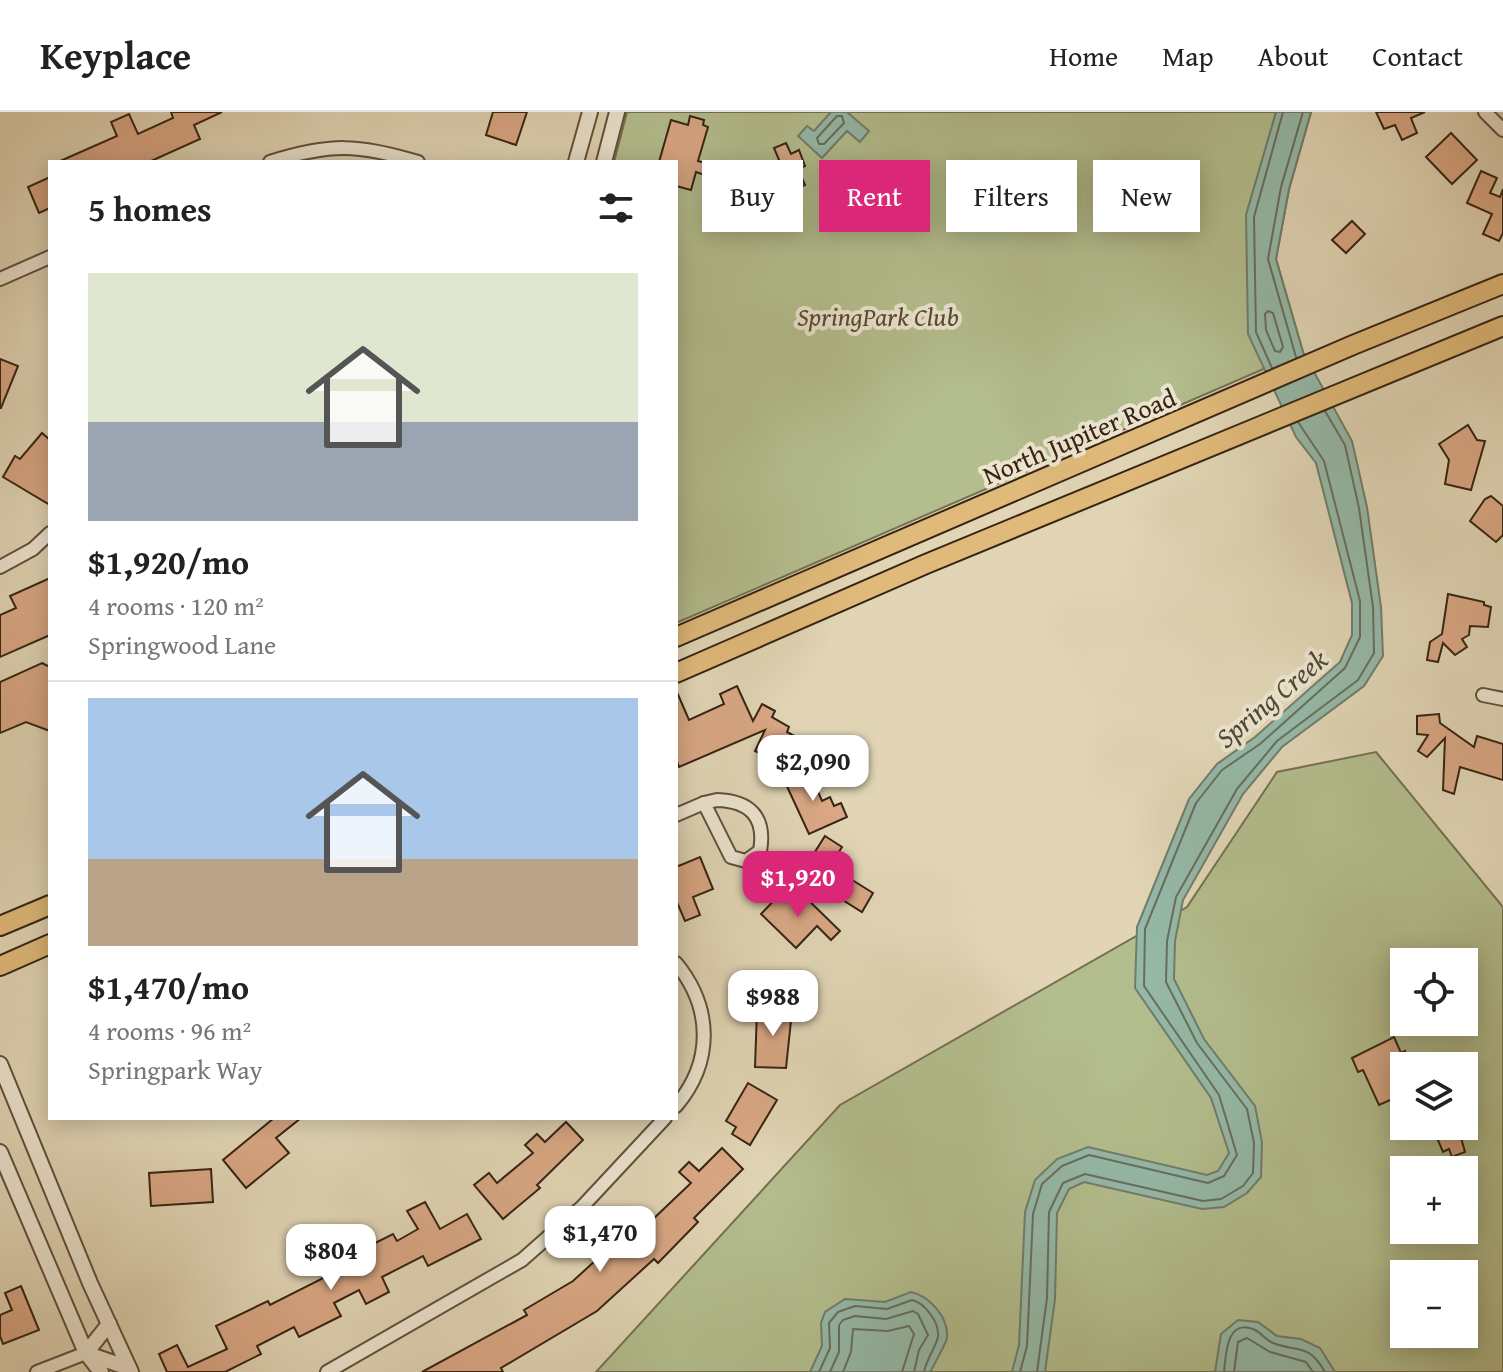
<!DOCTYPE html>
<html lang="en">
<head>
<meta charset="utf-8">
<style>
	:root { --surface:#fff; --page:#f2f2f2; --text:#222; --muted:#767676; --line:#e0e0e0; --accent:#db2777 }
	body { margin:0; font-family:"Gentium Book Plus",serif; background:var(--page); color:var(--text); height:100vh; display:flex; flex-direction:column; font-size:30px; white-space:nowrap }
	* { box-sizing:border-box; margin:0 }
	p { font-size:26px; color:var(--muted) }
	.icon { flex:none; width:44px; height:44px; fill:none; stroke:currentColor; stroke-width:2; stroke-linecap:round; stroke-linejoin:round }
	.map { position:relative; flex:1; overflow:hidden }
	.side { position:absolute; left:48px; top:48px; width:630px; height:960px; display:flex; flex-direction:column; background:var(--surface); border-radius:0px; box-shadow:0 4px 20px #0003 }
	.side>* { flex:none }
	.guide { position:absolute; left:702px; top:48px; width:680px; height:72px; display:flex; gap:16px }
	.fabs { position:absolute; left:1390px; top:836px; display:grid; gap:16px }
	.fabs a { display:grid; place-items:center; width:88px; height:88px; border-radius:0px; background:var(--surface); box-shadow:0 4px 20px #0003; font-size:40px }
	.price { position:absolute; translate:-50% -68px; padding:0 18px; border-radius:16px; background:#fff; color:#222; font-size:26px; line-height:52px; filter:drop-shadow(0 2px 4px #0008) }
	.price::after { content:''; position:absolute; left:50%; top:48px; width:24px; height:18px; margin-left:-12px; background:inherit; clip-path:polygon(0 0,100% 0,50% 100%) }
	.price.current { background:var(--accent); color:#fff }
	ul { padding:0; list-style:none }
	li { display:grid; align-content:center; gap:16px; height:424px; padding:0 40px }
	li+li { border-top:2px solid var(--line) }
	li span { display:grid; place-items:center; height:248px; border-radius:0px; color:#555 }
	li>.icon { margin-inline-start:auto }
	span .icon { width:144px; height:144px; fill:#fffc; stroke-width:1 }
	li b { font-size:34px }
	h2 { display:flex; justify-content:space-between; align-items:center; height:96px; padding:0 40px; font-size:34px }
	.tag { padding:0 28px; border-radius:0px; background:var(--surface); box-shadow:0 4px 20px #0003; font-size:28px; line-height:72px }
	.tag.current { background:var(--accent); color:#fff }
	header { display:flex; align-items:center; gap:48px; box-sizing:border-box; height:112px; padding:0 40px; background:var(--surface); border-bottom:2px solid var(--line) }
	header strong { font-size:38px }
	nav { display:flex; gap:44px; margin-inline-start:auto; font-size:28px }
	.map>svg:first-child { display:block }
	.green { fill:#b3bd8d; stroke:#747050; stroke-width:2; fill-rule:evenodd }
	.water { fill:#95b9a8; stroke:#6f7d6c; stroke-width:2 }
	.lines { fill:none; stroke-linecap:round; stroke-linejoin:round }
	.shore { stroke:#666e5e; stroke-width:2 }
	.building { fill:#d9a784; stroke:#362413; stroke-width:2 }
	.minor-casing { stroke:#61503c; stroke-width:16 }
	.tertiary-casing { stroke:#61503c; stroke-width:18 }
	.primary-casing { stroke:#362413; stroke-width:22 }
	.minor { stroke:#ece4cf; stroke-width:12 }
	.tertiary { stroke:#ece4cf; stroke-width:14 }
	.primary { stroke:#e0ba7a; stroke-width:18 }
	.labels { text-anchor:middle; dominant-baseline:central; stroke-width:8; stroke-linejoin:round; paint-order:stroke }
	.park-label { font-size:26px; font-style:italic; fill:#554a32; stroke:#ece4cf }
	.street-label { font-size:26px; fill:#362413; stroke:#ece4cf }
	.water-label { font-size:28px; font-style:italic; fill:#4e4938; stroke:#ece4cf }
</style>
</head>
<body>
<header>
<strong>Keyplace</strong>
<nav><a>Home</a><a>Map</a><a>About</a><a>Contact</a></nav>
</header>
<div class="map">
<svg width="1503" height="1260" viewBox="0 0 1503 1260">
	<rect width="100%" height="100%" fill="#e1d5b5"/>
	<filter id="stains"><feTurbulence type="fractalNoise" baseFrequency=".0025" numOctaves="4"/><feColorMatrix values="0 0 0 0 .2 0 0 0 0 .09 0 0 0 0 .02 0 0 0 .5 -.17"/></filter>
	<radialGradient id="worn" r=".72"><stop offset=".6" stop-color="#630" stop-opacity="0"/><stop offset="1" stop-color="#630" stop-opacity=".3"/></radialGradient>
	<g class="green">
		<path d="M627 0H1311L1289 77 1276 147 1303 240 676 511V50H614Z"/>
		<path d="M1376 640 1503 795V1260H596L840 993 1187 795 1277 660ZM1404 850H1464V910H1404ZM1404 954H1464V1014H1404ZM1404 1058H1464V1118H1404ZM1404 1162H1464V1222H1404Z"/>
	</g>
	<g class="water">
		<path d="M831 0H847L869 19 860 30 847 19 822 46 798 24 807 14 814 19Z"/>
		<path d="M1276 0H1311L1289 77 1276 147 1303 240 1352 329 1367 395 1381 495 1383 544 1364 574 1282 635 1243 682 1183 788 1175 829 1174 867 1204 927 1255 994 1262 1030 1261 1065 1247 1081 1224 1095 1202 1097 1084 1070 1069 1077 1057 1101 1055 1187 1045 1260H1012L1019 1233 1025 1100 1035 1068 1057 1047 1088 1035 1207 1063 1218 1059 1229 1041 1211 986 1135 876 1137 815 1189 687 1217 652 1255 625 1340 550 1352 523V491L1316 351 1296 325 1248 222 1246 103Z"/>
		<path d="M911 1180C929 1184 949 1205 947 1226 946 1231 933 1255 930 1260H810L822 1234 821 1211 825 1200 845 1187 885 1190Z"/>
		<path d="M1238 1208 1258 1210 1277 1224 1301 1227 1320 1236 1335 1260H1215L1221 1222Z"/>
	</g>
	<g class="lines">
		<g class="shore">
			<path d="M837 4H842L844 11 824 32H819L817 26Z"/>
			<path d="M1268 199 1273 201 1283 235 1280 240 1275 239 1266 218 1265 202Z"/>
			<path d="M1296 245 1268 147 1281 75 1303 0"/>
			<path d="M1272 256 1256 220 1254 105 1283 0"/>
			<path d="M819 1260 830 1236 829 1211 838 1200 855 1194 887 1197 912 1188C925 1191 939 1210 938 1224 938 1231 926 1248 924 1260"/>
			<path d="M830 1260 839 1240V1213L843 1208 855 1204 886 1207 913 1199 918 1202 928 1223 919 1238 914 1260"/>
			<path d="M843 1260 851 1240 853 1217 888 1219 909 1214 914 1222 902 1260"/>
			<path d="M1020 1260 1027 1234 1033 1102 1042 1072 1062 1054 1089 1043 1208 1071 1224 1064 1237 1043 1219 983 1144 874 1145 817 1196 691 1222 658 1260 632 1345 556 1360 525V489L1324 349 1298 310"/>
			<path d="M1037 1260 1047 1186 1049 1100 1063 1071 1085 1062 1203 1089 1221 1087 1243 1074 1253 1061 1254 1031 1247 997 1197 931 1166 870 1167 829 1176 785 1237 677 1277 629 1358 568 1374 541 1373 495 1359 396 1345 333 1325 299"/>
			<path d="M1224 1260C1226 1243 1226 1207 1253 1217 1261 1220 1265 1228 1273 1231 1300 1241 1308 1231 1325 1260"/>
			<path d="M1234 1260 1238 1230 1247 1226 1270 1240 1306 1250 1313 1260"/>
		</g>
	</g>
	<g class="building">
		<path d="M171 0H222L194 13 200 27 149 50H58L117 24 111 10 129 2 138 22 173 6Z"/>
		<path d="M493 0H527L516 33 486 23Z"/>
		<path d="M1376 0H1425L1411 6 1417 21 1402 28 1395 13 1384 17Z"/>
		<path d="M690 4 704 8 703 13 708 15 698 49 715 54 705 63 696 60 691 78 676 74V50H659L671 8 688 13Z"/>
		<path d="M1451 21 1477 48 1452 72 1426 45Z"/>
		<path d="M786 31 791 42 799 38 805 54 798 57 805 73 792 79 774 36Z"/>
		<path d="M1481 59 1497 66 1490 81 1500 85 1503 77V121L1499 129 1483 122 1492 102 1467 91Z"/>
		<path d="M50 65V96L39 101 28 75Z"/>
		<path d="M1352 109 1365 122 1346 141 1332 128Z"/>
		<path d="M0 247 18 254 1 296H0Z"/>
		<path d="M1468 313 1477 328 1485 329 1471 378 1445 372 1449 348 1439 332Z"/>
		<path d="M42 321 50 328V393L3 365 15 344 20 347Z"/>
		<path d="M1491 384 1503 394V423L1496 430 1470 409 1485 387Z"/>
		<path d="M50 466V523L0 545V503L16 496 10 484Z"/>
		<path d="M1448 482 1484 490V493L1491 495 1488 515 1470 514 1469 523 1462 527 1467 535 1455 543 1443 531 1438 550 1427 548 1430 530 1442 522Z"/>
		<path d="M42 551 50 555V619L26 610 0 621V570Z"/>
		<path d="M737 574 753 609 762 592 775 599 772 605 789 615 787 620 798 626 789 643 781 639 777 645 771 642 769 646 755 639 765 618 679 655 676 647V578L689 608 724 592 720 582Z"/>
		<path d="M1439 602 1440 611 1474 635 1477 624 1503 632V668L1460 655 1454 682 1443 678 1445 626 1427 645 1418 639 1428 623 1417 622V604Z"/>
		<path d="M808 657 822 689 830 685 834 694 841 691 847 705 809 722 784 668Z"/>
		<path d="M825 724 842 735 830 754 873 781 862 800 801 762Z"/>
		<path d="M700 745 713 777 693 785 700 803 685 809 676 788V755Z"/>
		<path d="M799 779 840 819 831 828 817 814 796 836 761 802 782 780 790 788Z"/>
		<path d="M757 898 792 899 786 956 755 955Z"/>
		<path d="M1394 925 1401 941 1405 939 1411 954H1404V982L1379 993 1363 958 1358 960 1352 946Z"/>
		<path d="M748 971 777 988 750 1033 732 1022 736 1015 726 1009Z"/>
		<path d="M274 1006H301L276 1026 289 1041 246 1076 223 1048Z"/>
		<path d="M566 1010 583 1028 537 1073 540 1076 503 1107 474 1073 489 1061 497 1071 533 1041 525 1033 537 1022 545 1030Z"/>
		<path d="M1432 1014H1454L1457 1021 1460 1022 1465 1040 1452 1045 1449 1037 1443 1040Z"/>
		<path d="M722 1036 743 1057 694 1106 698 1110 658 1151 654 1147 597 1199 501 1256 503 1260H422L527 1203 524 1198 573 1169 631 1116 629 1114 643 1099 652 1108 691 1071 679 1060 689 1050 699 1059Z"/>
		<path d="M211 1057 213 1090 151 1094 149 1061Z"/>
		<path d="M425 1090 440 1117 467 1102 481 1127 428 1154 423 1144 382 1165 389 1180 366 1192 359 1178 334 1191 341 1204 299 1225 294 1215 257 1234 261 1242 225 1260H167L159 1242 177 1233 188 1255 227 1237 216 1214 268 1189 270 1193 347 1154 343 1147 393 1122 397 1129 418 1117 407 1099Z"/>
		<path d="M21 1174 39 1218 3 1232 0 1224V1203L12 1198 5 1181Z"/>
	</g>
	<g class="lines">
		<g class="minor-casing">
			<g id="minor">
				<path d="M1485 0 1503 18"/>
				<path d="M270 50C330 31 359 32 418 50"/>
				<path d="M0 167 50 145"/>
				<path d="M0 455 33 437 50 421"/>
				<path d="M1483 583 1503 587"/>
				<path d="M717 688C750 689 766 705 760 739L746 749 731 745 704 691Z"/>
				<path d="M676 703 704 691"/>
				<path d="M676 851C712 895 714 949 676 994"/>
				<path d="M37 1260 86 1241"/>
				<path d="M327 1260 522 1148 582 1095 665 1006"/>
			</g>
		</g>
		<g class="tertiary-casing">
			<g id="tertiary">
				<path d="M576 50 590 0"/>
				<path d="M604 50 617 0"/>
				<path d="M0 952 90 1171 131 1260"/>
				<path d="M0 1040 86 1241 101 1260"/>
				<path d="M86 1241 109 1212"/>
				<path d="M88 1242 129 1256"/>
			</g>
		</g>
		<g class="primary-casing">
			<g id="primary">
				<path d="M676 525 1353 233 1503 172"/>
				<path d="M676 561 926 452 1503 214"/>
				<path d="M0 814 50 793"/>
				<path d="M0 854 50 832"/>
			</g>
		</g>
		<use href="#minor" class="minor"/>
		<use href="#tertiary" class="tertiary"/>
		<use href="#primary" class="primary"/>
	</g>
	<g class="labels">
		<g class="park-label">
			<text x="878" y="204">SpringPark Club</text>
		</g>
		<g class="street-label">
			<text transform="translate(1079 324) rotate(-23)">North Jupiter Road</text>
		</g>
		<g class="water-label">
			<text transform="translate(1271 586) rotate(-40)">Spring Creek</text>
		</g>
	</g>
	<rect width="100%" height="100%" filter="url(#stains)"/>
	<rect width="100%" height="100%" fill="url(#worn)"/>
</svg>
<div class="fabs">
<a><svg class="icon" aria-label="locate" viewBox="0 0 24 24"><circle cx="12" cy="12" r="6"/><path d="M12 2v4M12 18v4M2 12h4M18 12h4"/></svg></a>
<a><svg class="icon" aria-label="layers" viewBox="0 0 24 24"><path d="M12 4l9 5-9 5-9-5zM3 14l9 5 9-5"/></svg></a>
<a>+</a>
<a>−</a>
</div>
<b class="price" style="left:813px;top:691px">$2,090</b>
<b class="price current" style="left:798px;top:807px">$1,920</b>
<b class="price" style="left:773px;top:926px">$988</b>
<b class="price" style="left:600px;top:1162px">$1,470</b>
<b class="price" style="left:331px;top:1180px">$804</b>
<div class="guide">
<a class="tag">Buy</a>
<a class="tag current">Rent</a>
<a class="tag">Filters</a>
<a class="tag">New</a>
</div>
<section class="side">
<h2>5 homes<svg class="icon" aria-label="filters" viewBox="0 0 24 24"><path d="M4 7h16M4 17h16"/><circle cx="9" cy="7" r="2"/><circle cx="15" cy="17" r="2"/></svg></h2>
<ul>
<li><span style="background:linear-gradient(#dfe7d0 60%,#9aa5b1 0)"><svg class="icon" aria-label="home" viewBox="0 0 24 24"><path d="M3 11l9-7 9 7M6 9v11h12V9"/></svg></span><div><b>$1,920/mo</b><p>4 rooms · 120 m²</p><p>Springwood Lane</p></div></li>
<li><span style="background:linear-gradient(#a9c7e8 65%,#b9a48a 0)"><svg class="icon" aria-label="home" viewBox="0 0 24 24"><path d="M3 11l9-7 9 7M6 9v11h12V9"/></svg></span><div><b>$1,470/mo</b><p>4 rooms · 96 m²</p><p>Springpark Way</p></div></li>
</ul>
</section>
</div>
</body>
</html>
